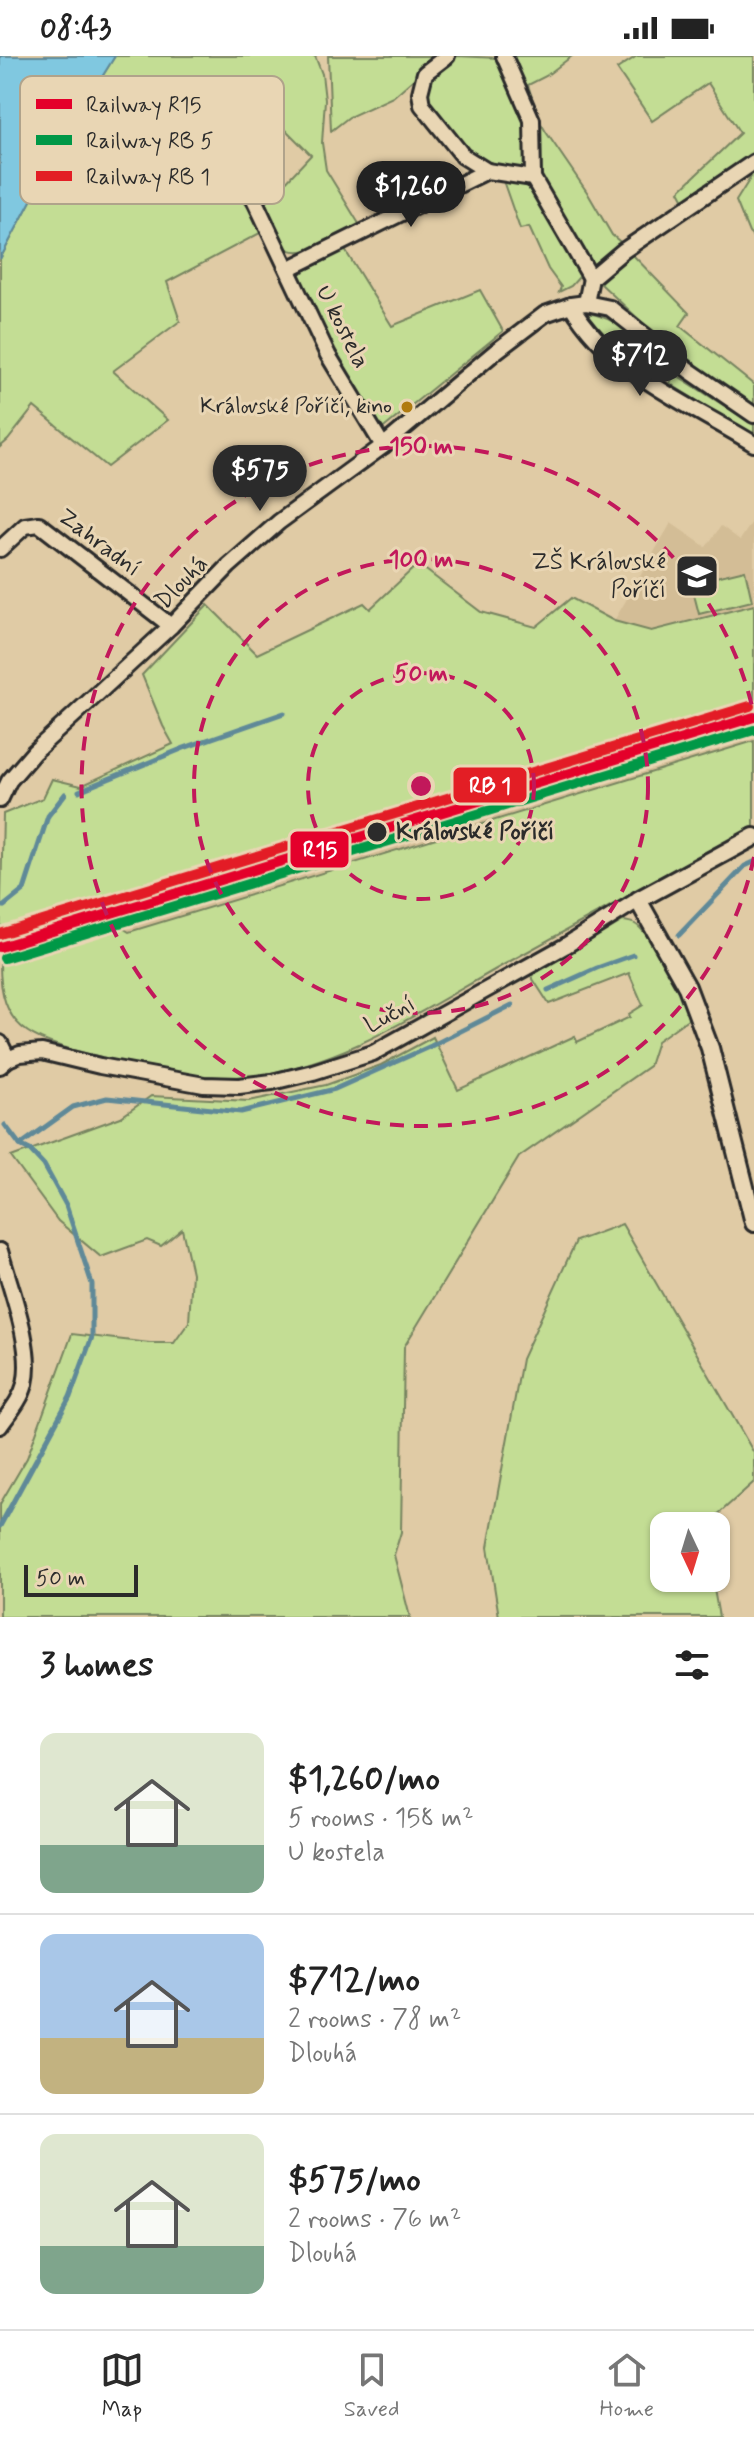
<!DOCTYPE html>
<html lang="en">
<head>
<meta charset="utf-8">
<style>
	:root { --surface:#fff; --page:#f2f2f2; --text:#222; --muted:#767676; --line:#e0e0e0; --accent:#2b2b2b }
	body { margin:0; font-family:Mynerve,sans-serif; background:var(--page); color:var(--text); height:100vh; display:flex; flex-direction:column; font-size:30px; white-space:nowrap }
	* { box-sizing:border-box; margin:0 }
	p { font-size:26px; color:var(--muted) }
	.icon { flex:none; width:44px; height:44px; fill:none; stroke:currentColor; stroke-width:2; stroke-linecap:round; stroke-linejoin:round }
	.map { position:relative; height:1561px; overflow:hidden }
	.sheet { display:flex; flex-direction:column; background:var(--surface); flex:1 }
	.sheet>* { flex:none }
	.needle { width:52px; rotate:176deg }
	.fabs { position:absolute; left:650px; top:1456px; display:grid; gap:16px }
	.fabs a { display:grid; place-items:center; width:80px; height:80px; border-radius:16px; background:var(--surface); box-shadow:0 2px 6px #0004; font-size:40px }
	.scale { position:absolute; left:24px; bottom:20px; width:114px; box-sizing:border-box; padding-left:8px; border:4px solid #2b2b2b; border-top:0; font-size:22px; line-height:28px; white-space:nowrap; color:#2b2b2b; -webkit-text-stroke:6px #e9d6b4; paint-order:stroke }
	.price { position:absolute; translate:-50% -68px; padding:0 18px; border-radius:28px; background:var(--accent); color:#fff; font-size:26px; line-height:52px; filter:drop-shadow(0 2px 4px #0008) }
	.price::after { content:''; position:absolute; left:50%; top:48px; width:24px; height:18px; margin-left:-12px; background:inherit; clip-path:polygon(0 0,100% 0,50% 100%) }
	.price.current { background:#222; color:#fff }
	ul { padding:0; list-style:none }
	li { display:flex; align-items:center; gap:24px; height:200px; padding:0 40px }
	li+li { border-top:2px solid var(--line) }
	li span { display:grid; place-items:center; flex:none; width:224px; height:160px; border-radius:16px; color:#555 }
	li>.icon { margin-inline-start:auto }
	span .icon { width:96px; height:96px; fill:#fffc; stroke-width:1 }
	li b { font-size:34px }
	h2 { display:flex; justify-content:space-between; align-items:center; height:96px; padding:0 40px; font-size:34px }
	.status { display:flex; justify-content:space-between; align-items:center; height:56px; padding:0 40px; background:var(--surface); direction:ltr }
	.status svg { height:22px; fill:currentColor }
	.tabs { display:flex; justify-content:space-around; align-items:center; height:112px; border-top:2px solid var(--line); background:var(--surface); font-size:22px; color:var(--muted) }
	.tabs a { display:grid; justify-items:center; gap:4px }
	.tabs .current { color:var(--accent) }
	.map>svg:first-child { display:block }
	.built { fill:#d3bd96 }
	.green { fill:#c3dd94; stroke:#778460; stroke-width:2 }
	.water { fill:#80c8e0; stroke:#5e8998; stroke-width:2 }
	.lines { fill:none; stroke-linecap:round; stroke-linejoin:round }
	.stream { stroke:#5e8998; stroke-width:5 }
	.minor-casing { stroke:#2b2b2b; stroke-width:20 }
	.tertiary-casing { stroke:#2b2b2b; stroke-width:22 }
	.minor { stroke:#e9d6b4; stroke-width:14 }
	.tertiary { stroke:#e9d6b4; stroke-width:16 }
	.rail-1-casing { stroke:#e9d6b4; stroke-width:16 }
	.rail-2-casing { stroke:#e9d6b4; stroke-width:16 }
	.rail-3-casing { stroke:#e9d6b4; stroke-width:16 }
	.rail-1 { stroke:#e4002b; stroke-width:10 }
	.rail-2 { stroke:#009847; stroke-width:10 }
	.rail-3 { stroke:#e31e25; stroke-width:10 }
	.ring { fill:none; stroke:#c2185b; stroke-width:4; stroke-dasharray:14 10 }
	.bus-dot { fill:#b07b0f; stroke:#e9d6b4; stroke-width:3 }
	.stop-dot { fill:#2b2b2b; stroke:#e9d6b4; stroke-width:3 }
	.labels { text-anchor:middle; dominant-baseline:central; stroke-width:6; stroke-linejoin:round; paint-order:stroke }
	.bus-label { font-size:22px; fill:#2b2b2b; stroke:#e9d6b4; text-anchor:end }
	.street-label { font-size:24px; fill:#2b2b2b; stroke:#e9d6b4 }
	.poi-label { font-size:24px; fill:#2b2b2b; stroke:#e9d6b4; text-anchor:end }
	.stop-label { font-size:24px; font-weight:bold; fill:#2b2b2b; stroke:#e9d6b4; text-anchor:start }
	.key { fill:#e9d6b4; stroke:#b0a38b; stroke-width:2 }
	.key-label { font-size:22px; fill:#2b2b2b }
	.centre { fill:#c2185b; stroke:#e9d6b4; stroke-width:4 }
	.ring-label { font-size:24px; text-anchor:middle; font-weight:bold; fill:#c2185b; stroke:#e9d6b4; stroke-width:6; stroke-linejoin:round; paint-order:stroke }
	.line-badge { stroke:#e9d6b4; stroke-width:3 }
	.badge-label { font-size:22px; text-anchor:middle; font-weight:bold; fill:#fff }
</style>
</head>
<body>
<div class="status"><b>08:43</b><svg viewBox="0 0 49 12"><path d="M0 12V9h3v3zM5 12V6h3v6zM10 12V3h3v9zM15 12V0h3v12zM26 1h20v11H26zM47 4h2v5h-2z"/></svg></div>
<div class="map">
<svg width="754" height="1561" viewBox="0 0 754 1561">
	<rect width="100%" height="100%" fill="#e0cba5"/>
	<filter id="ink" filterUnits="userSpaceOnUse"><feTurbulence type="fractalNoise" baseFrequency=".0125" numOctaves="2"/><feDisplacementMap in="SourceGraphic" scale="16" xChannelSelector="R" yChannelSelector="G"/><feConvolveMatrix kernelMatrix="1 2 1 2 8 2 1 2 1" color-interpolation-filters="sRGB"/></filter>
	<g filter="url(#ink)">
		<g class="built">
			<path d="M754 463V549L651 575 614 565 671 467 706 491 721 470 740 484Z"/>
			<path d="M754 649V685L129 876 121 871 0 908V885L114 850 120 842Z"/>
		</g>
		<g class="green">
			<path d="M115 0H315L322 18 325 44 322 87 326 114 361 171C344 179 298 208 283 189 276 180 270 158 266 147L311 99 280 68 227 123 257 163 262 176 167 226 180 265 113 315 168 364 107 411 34 351 8 384 0 391V203L67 77Z"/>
			<path d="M328 0H440L393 41 349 61 331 75Z"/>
			<path d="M457 0 498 2C519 43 531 65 525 114L486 107 461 92 427 49 425 36 427 23Z"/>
			<path d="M508 0H572L546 20 528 29 539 64 546 76 587 136 612 179 625 190 592 212 537 119 536 70Z"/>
			<path d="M637 0H754V182L749 177 736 145 751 121 750 101 685 146 679 135 740 77 708 27 652 65 617 13Z"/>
			<path d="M501 119 526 129 537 144 576 210 580 220 571 230 559 236 561 231 548 213 529 171 520 173Z"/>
			<path d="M345 194 392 270 480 234 503 275 380 375 333 294 296 222 298 218Z"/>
			<path d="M631 197 689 257 680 270 754 329V352L674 296 601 228 600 223Z"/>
			<path d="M588 257C618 262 640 285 661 305L662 314 659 317 651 315 595 272 586 260Z"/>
			<path d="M678 320 754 369V380L675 331 670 327 673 321Z"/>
			<path d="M418 508 481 556 536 571 571 542 614 565 651 575 754 549V649L120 842 115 850 0 885 3 758 43 742 52 723 81 730 173 688 163 670 142 619 208 549 257 598 364 547 370 553Z"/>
			<path d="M745 514 752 545 699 558 691 527Z"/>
			<path d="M754 685V771C671 816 588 862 505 908 426 952 344 1009 252 1020 202 1026 134 1009 85 997 30 983 0 972 0 908L121 871 129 876Z"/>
			<path d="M623 865C625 865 634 867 635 868 651 877 682 941 692 960L657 985 649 1010 519 1101 404 1291 401 1476 394 1499 410 1561H0V1448L27 1402 72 1278 150 1287H174L189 1266 192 1217 182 1173 161 1190 147 1184 101 1201 58 1165 11 1101 121 1061 151 1040 249 1045 326 1029 381 1009 433 981 458 1034 575 980 577 986 630 961 629 958 643 949 629 917 549 948 531 920Z"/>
			<path d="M622 1168 754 1397V1426L705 1470H664V1522H712L719 1561H499L488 1491 522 1303 576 1185Z"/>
		</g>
		<path class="water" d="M0 0H115L67 77 0 203Z"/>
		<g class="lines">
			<g class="stream">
				<path d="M79 735 184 692 284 657"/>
				<path d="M4 850 24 834 48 760 65 738"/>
				<path d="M679 879 745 810 754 806"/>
				<path d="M548 934 597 912 633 899"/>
				<path d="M20 1089 73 1051 107 1042 241 1056 335 1033 431 990 512 949"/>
				<path d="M0 1470 70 1341 92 1281V1228L66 1149 44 1109 30 1094 20 1089 5 1069"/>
			</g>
			<g class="minor-casing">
				<g id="minor">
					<path d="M447 0 425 17 420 37 422 49 463 100 487 115"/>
					<path d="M504 0 532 64 533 122 591 222"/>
					<path d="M253 141 328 299 383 390"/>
					<path d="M288 213 487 115 533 122"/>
					<path d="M586 247 591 222 623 195 754 106"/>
					<path d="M571 249C612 318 688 347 754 388"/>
					<path d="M0 493 25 470 39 468 171 570"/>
					<path d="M0 744 9 725 34 696 171 570 229 510 279 466 383 390 495 296 545 258 571 249 586 247 610 252 690 315 754 359"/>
					<path d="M0 987 8 1003"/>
					<path d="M0 1010 8 1003 20 998 42 996 100 1010 204 1029 239 1030 272 1026 313 1016 373 997 565 890 638 844"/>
					<path d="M0 1195C10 1231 34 1292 25 1328 21 1344 9 1357 0 1370"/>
				</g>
			</g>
			<g class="tertiary-casing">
				<path id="tertiary" d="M754 781 638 844 687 931 710 992 754 1167"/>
			</g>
			<use href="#minor" class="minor"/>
			<use href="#tertiary" class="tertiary"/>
			<g class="rail-1-casing">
				<path id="rail-1" d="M0 891 754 661"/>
			</g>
			<g class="rail-2-casing">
				<path id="rail-2" d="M4 902 754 674"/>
			</g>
			<g class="rail-3-casing">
				<path id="rail-3" d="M0 878 750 650"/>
			</g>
			<use href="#rail-1" class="rail-1"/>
			<use href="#rail-2" class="rail-2"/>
			<use href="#rail-3" class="rail-3"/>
		</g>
	</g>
	<g class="ring">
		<circle cx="421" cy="730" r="113"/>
		<circle cx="421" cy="730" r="227"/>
		<path d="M754 801A340 340 0 1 1 754 659"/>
	</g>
	<defs>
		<g id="school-square" transform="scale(2.3)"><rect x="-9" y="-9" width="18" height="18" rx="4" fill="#2b2b2b" stroke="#e9d6b4"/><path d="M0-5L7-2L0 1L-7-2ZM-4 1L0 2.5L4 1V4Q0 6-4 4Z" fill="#fff"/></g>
	</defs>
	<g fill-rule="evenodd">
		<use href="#school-square" x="697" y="520"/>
	</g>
	<circle class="bus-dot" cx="407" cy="351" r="7"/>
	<circle class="stop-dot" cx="377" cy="776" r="11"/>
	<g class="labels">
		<g class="bus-label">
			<text x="392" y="351">Královské Poříčí, kino</text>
		</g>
		<g class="street-label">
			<text transform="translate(342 271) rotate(63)">U kostela</text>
			<text transform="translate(99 487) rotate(37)">Zahradní</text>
			<text transform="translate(182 527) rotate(-46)">Dlouhá</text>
			<text transform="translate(390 959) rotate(-28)">Luční</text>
		</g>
		<g class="poi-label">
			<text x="666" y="506">ZŠ Královské<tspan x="666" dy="28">Poříčí</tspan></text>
		</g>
		<g class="stop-label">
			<text x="396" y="776">Královské Poříčí</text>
		</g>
	</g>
	<rect x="20" y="20" width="264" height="128" rx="12" class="key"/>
	<rect x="36" y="43" width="36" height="10" fill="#e4002b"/>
	<rect x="36" y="79" width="36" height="10" fill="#009847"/>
	<rect x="36" y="115" width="36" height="10" fill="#e31e25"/>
	<g class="key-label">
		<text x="86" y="56">Railway R15</text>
		<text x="86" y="92">Railway RB 5</text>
		<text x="86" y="128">Railway RB 1</text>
	</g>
	<circle cx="421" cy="730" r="12" class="centre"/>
	<g class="ring-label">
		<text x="421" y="398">150 m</text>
		<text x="421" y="511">100 m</text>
		<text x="421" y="625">50 m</text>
	</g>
	<g class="line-badge">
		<rect x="452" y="710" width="76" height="38" rx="8" fill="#e31e25"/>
		<rect x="289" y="774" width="61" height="39" rx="8" fill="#e4002b"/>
	</g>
	<g class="badge-label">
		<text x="490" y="737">RB 1</text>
		<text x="320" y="801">R15</text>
	</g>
</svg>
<div class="fabs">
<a><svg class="needle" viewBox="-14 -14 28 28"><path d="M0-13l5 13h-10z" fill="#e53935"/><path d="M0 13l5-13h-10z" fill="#767676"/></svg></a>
</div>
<div class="scale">50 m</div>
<b class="price current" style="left:411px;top:173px">$1,260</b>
<b class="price" style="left:640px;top:342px">$712</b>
<b class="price" style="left:260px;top:457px">$575</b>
</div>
<section class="sheet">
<h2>3 homes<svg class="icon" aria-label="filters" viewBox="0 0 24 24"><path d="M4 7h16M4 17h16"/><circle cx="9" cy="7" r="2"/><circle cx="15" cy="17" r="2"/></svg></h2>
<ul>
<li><span style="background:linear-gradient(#dfe7d0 70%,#7fa58c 0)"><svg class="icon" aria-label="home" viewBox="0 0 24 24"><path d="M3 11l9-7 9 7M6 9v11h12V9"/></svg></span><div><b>$1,260/mo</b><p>5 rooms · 158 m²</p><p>U kostela</p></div></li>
<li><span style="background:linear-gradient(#a9c7e8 65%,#c2b280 0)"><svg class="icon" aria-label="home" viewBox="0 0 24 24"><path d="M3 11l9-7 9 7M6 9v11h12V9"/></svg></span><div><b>$712/mo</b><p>2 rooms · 78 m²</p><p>Dlouhá</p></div></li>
<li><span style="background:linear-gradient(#dfe7d0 70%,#7fa58c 0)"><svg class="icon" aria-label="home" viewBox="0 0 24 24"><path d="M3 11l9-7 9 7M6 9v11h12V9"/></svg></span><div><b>$575/mo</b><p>2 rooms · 76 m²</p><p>Dlouhá</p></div></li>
</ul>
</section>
<nav class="tabs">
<a class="current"><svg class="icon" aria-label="map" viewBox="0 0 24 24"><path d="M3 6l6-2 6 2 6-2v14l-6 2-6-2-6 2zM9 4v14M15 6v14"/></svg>Map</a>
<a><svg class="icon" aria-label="saved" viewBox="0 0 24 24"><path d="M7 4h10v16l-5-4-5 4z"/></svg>Saved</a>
<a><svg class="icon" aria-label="home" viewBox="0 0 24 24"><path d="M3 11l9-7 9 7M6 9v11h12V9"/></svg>Home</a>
</nav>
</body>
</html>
